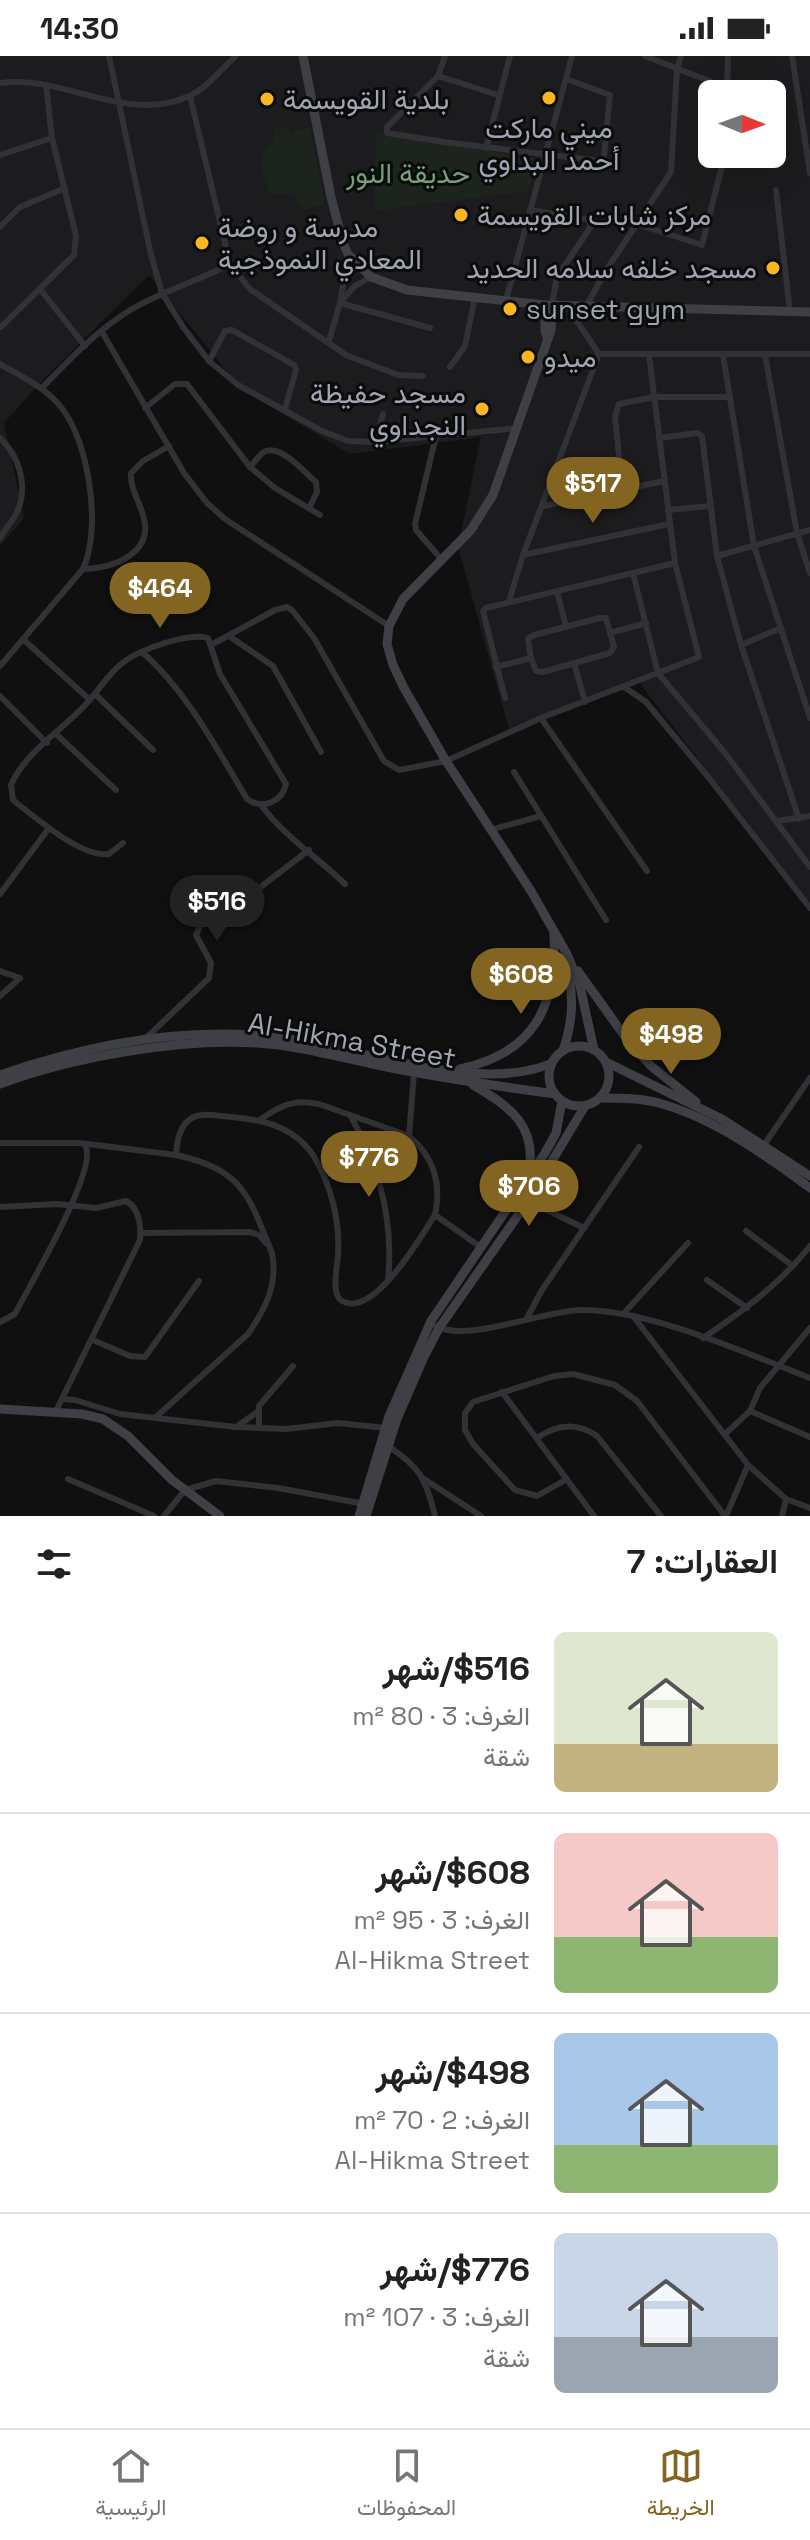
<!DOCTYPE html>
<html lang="ar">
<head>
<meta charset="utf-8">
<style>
	:root { --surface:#fff; --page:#f6f6f6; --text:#222; --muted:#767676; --line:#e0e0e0; --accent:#836521 }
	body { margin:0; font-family:"Space Grotesk",Vazirmatn,sans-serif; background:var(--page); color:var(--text); direction:rtl; height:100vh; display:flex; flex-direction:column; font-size:30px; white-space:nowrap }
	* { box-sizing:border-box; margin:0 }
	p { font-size:26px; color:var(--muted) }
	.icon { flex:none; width:44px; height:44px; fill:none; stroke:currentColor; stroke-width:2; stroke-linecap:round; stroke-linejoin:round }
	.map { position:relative; height:1460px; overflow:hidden; direction:ltr }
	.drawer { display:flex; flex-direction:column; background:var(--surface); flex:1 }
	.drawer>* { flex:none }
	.needle { width:52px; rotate:91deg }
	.fabs { position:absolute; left:698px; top:24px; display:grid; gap:16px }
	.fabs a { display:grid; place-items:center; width:88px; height:88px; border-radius:12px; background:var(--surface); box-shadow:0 8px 32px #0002; font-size:40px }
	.price { position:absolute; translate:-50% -68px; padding:0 18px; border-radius:28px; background:var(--accent); color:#fff; font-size:26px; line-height:52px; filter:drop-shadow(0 2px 4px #0008) }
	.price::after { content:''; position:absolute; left:50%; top:48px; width:24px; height:18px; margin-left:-12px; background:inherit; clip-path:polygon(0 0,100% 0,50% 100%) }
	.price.active { background:#222; color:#fff }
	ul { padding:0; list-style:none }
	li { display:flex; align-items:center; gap:24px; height:200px; padding:0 32px }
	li+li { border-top:2px solid var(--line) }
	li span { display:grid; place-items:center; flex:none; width:224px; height:160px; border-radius:12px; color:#555 }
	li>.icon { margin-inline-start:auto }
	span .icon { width:96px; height:96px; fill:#fffc; stroke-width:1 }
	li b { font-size:34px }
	h2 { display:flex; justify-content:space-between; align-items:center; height:96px; padding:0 32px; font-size:34px }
	.status { display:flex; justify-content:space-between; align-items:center; height:56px; padding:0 40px; background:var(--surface); direction:ltr }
	.status svg { height:22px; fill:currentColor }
	.menu { display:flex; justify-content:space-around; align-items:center; height:112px; border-top:2px solid var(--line); background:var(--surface); font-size:22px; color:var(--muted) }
	.menu a { display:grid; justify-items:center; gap:4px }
	.menu .active { color:var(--accent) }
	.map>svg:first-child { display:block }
	.built { fill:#1c1c1e; fill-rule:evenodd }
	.green { fill:#1c241d }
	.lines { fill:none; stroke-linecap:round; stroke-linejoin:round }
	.street { stroke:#313136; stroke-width:6 }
	.secondary { stroke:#3f4046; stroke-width:9 }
	.poi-dot { fill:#f9b620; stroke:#0b0b0c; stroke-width:3 }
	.labels { text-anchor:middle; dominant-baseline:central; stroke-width:6; stroke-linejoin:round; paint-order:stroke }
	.poi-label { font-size:28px; fill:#a0a5b3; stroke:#0b0b0c; text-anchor:start }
	.park-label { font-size:28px; fill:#769f7a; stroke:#0b0b0c }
	.street-label { font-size:28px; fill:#a0a5b3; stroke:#0b0b0c }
</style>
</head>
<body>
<div class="status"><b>14:30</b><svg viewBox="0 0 49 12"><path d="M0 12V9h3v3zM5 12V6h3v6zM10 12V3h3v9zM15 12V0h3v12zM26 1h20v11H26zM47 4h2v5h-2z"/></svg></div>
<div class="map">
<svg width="810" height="1460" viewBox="0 0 810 1460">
	<rect width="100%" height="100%" fill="#101011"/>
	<path class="built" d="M0 0H810V849L639 626 509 673 458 491 481 381 350 398 241 333 149 219 44 323 4 367 24 462 0 490ZM712 38H772V98H712Z"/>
	<g class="green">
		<path d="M289 70 290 77 310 71 325 147 303 155 293 137 280 139 269 136C261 112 254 103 275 85L274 74Z"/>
		<path d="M376 76 537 103 528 135 374 155Z"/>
	</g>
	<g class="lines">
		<g class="street">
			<path d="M109 0 151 199 162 237 183 271 209 305 238 329 322 375 348 385 376 386 517 372"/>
			<path d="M445 0 438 20 387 71V77L444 86 600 105 604 100 610 39 566 23"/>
			<path d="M645 0 727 32"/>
			<path d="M792 0 810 117"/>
			<path d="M438 20 498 39"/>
			<path d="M0 27C64 18 126 69 189 40 206 33 222 12 236 0"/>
			<path d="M727 38 728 0"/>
			<path d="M190 40 230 208 250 233 346 299 398 319 423 320"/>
			<path d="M486 92 510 0"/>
			<path d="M0 99 52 82"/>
			<path d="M776 134 790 256"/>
			<path d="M530 154 586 163 590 166V172L557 221 552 249"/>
			<path d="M637 168 702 189 725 98"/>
			<path d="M0 171 20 151 65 132"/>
			<path d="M40 233 85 290"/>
			<path d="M342 244 355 230 371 221"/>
			<path d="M506 244 572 0"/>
			<path d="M340 247 430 272"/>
			<path d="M566 249 599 298H810"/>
			<path d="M587 249 605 216 671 116 677 13 681 0"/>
			<path d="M1 271 74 199 76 180 52 82 46 29"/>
			<path d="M102 276 184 417 207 447 225 463 389 570"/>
			<path d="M329 285 340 247 348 199"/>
			<path d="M723 299 754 490 810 662"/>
			<path d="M765 299 797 477 810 517"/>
			<path d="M209 305 225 275 232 274 294 309 296 314 285 353"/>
			<path d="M0 308C22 321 45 331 61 351 89 386 102 472 83 513L0 610"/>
			<path d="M450 311 465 290 475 241"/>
			<path d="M42 332C69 304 98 273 132 253 163 235 198 225 230 208"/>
			<path d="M145 352 175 328H187L250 411 275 432 320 459"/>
			<path d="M436 380 415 468 416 474 442 504"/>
			<path d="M0 382C19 400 28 428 18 454 14 464 5 473 0 482"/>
			<path d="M659 382 697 377 702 380 717 500 741 589 799 763"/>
			<path d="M376 386 383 358"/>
			<path d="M250 411C254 407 259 399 264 396 280 387 305 417 316 426L317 436 309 452"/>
			<path d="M622 432 615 360 619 348 654 341H730"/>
			<path d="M544 450 664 425"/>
			<path d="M668 454 709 450"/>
			<path d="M523 499 669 468"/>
			<path d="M717 500 810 474"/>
			<path d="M83 513C113 513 155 497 143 459 139 445 130 432 131 417L143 405 169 390"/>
			<path d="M633 517 658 617 725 697 810 811"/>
			<path d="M557 536 566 570"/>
			<path d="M509 545 523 499 599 298"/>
			<path d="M610 577 646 567"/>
			<path d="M229 580 273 610 321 696"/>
			<path d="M24 584 90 644"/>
			<path d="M211 589 275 554 287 551 292 554 314 582 384 705 399 714 446 705 541 662 699 601 675 507 649 299"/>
			<path d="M741 589 781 572"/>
			<path d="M574 607 585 646"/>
			<path d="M496 611 531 602 536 615 543 616 610 597 614 591 606 562H600L534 579 528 583 531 602"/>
			<path d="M624 631 646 646 709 722 810 852"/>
			<path d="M95 638 153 694"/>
			<path d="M0 640 47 687"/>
			<path d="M505 642 483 555 486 552 675 507"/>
			<path d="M541 662 647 815"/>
			<path d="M56 678 116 734"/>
			<path d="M514 716 606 864"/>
			<path d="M261 749C284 780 317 801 345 828"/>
			<path d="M776 765 810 760"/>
			<path d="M490 774 541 760"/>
			<path d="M123 787 109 798C81 802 35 761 13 744L11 729C25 696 64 673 87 647 100 633 110 615 125 605 142 593 189 576 208 582L220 618 286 728C282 746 263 754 247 743 217 693 186 634 142 596"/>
			<path d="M0 838 49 772"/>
			<path d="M0 915 20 922 0 940"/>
			<path d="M145 983 209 922 211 907 196 879 200 870 241 846 309 794"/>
			<path d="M350 1059C380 1111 394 1164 388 1224"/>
			<path d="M261 1063C281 1049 294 1043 319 1048L409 1080 414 1017"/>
			<path d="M409 1080C434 1101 442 1127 435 1159"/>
			<path d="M0 1087H80L176 1099"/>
			<path d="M764 1089 810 1022"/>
			<path d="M528 1145 584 1172"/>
			<path d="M0 1151 57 1148 96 1152 126 1145C139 1152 141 1170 140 1184L55 1357"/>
			<path d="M746 1175 793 1210"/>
			<path d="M141 1177 250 1176 259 1179 266 1187"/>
			<path d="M272 1197C248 1138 243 1114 176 1099 177 1086 179 1069 192 1062 201 1057 212 1059 222 1060 257 1063 291 1067 313 1099 331 1128 340 1165 338 1198 338 1209 330 1238 342 1245 374 1263 421 1180 435 1159L482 1192"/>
			<path d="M707 1224 747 1252"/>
			<path d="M624 1257 688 1187"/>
			<path d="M633 1260 748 1409 786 1443 810 1452"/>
			<path d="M527 1262 542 1234 639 1091"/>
			<path d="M0 1266 15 1258C29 1230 100 1111 85 1089"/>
			<path d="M436 1270C467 1287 541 1255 581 1254 648 1253 746 1297 810 1322"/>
			<path d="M703 1282C743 1255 780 1228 810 1190"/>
			<path d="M93 1284 130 1300 145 1301 199 1225"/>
			<path d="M502 1336 594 1460"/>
			<path d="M62 1343 75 1344 120 1358 236 1371 286 1373 338 1367 386 1372"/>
			<path d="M750 1355 810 1381"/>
			<path d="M156 1361 248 1278C266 1252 278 1228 272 1197"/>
			<path d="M238 1370 257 1356"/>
			<path d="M259 1372V1350L293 1310"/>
			<path d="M725 1378 750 1355 760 1332 810 1272"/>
			<path d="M537 1382C557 1368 577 1366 597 1380L661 1460"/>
			<path d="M388 1390C420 1411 426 1423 435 1460"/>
			<path d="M68 1423 154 1460"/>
			<path d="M424 1423 481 1460"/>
			<path d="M567 1423 537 1440 515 1434 473 1388 465 1374V1357L473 1346 554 1320 573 1318 615 1329 637 1345 725 1460"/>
			<path d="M164 1460 185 1434 216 1425 278 1432 365 1448"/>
			<path d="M726 1460 748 1409"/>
			<path d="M782 1460 786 1443"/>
		</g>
		<g class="secondary">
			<path d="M303 0 331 141 343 187 348 198 371 221 407 234 545 249 810 256"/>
			<path d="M545 249V275L548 283"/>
			<path d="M552 249 551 274 493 439 471 474 403 543 389 570 387 588 393 609 404 632 446 705 531 835 567 898 580 930 594 994"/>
			<path d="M563 901C575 934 574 962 563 995"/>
			<path d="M578 915 628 985 651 1010 696 1046"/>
			<circle cx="579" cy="1020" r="30"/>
			<path d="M606 1006 722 1063 810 1120"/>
			<path d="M460 1013C534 997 557 951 554 878"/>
			<path d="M0 1019C84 990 175 972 264 980 348 986 475 1041 552 1007"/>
			<path d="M0 1028C72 1001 180 982 256 987 298 989 341 1002 382 1010 439 1022 497 1030 555 1038"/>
			<path d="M473 1029C511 1051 539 1071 528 1120"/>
			<path d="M600 1042C620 1042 643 1042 662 1048 715 1063 767 1100 810 1132"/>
			<path d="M0 1353 82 1358 103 1363 128 1380 172 1424 220 1460"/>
			<path d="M359 1460 389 1360 431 1265 545 1097 556 1077 562 1045"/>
			<path d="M366 1460 397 1363 424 1301 439 1272 528 1145 585 1050"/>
		</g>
	</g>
	<g class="poi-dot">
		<circle cx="549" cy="42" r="8"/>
		<circle cx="267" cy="43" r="8"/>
		<circle cx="461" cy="159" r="8"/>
		<circle cx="202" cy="187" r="8"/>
		<circle cx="773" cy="212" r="8"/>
		<circle cx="510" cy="253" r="8"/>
		<circle cx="528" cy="301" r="8"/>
		<circle cx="482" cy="353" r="8"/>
	</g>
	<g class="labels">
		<g class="poi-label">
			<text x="283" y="43">بلدية القويسمة</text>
			<text x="549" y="72" text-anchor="middle">ميني ماركت<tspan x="549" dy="32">أحمد البداوي</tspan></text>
			<text x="477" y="159">مركز شابات القويسمة</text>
			<text x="218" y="171">مدرسة و روضة<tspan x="218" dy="32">المعادي النموذجية</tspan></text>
			<text x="757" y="212" text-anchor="end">مسجد خلفه سلامه الحديد</text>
			<text x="526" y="253">sunset gym</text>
			<text x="544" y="301">ميدو</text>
			<text x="466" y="337" text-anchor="end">مسجد حفيظة<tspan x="466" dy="32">النجداوي</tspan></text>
		</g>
		<g class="park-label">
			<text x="408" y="117">حديقة النور</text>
		</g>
		<g class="street-label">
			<text transform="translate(352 984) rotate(10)">Al-Hikma Street</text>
		</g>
	</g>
</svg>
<div class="fabs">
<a><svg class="needle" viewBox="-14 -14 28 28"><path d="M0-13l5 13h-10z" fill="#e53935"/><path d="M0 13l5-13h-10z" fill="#767676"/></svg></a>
</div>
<b class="price" style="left:593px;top:469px">$517</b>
<b class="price" style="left:160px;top:574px">$464</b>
<b class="price active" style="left:217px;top:887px">$516</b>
<b class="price" style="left:521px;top:960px">$608</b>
<b class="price" style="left:671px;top:1020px">$498</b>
<b class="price" style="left:369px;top:1143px">$776</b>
<b class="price" style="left:529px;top:1172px">$706</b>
</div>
<section class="drawer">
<h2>العقارات: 7<svg class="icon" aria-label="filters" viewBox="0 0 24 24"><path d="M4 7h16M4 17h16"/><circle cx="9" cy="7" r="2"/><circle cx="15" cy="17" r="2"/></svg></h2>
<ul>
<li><span style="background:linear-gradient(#dfe7d0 70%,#c2b280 0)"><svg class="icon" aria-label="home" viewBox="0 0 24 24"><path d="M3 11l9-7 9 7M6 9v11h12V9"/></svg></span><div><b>$516/شهر</b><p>الغرف: 3 · 80 m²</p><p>شقة</p></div></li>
<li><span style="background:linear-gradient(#f6c9c9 65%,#8fb573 0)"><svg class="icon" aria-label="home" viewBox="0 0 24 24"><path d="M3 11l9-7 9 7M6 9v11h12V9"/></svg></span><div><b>$608/شهر</b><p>الغرف: 3 · 95 m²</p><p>Al-Hikma Street</p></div></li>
<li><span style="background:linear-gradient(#a9c7e8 70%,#8fb573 0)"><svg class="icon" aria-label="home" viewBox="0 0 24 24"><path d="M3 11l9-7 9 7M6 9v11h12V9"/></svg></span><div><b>$498/شهر</b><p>الغرف: 2 · 70 m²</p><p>Al-Hikma Street</p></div></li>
<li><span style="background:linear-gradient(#c9d6e8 65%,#9aa5b1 0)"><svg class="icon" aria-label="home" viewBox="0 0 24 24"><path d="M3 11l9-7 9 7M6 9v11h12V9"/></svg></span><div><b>$776/شهر</b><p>الغرف: 3 · 107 m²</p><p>شقة</p></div></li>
</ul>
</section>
<nav class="menu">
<a class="active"><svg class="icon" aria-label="map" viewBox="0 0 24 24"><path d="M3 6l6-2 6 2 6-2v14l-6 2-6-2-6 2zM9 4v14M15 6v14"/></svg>الخريطة</a>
<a><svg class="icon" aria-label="saved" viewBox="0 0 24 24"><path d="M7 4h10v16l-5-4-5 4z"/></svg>المحفوظات</a>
<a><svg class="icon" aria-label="home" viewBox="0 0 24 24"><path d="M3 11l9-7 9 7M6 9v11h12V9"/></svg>الرئيسية</a>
</nav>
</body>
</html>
